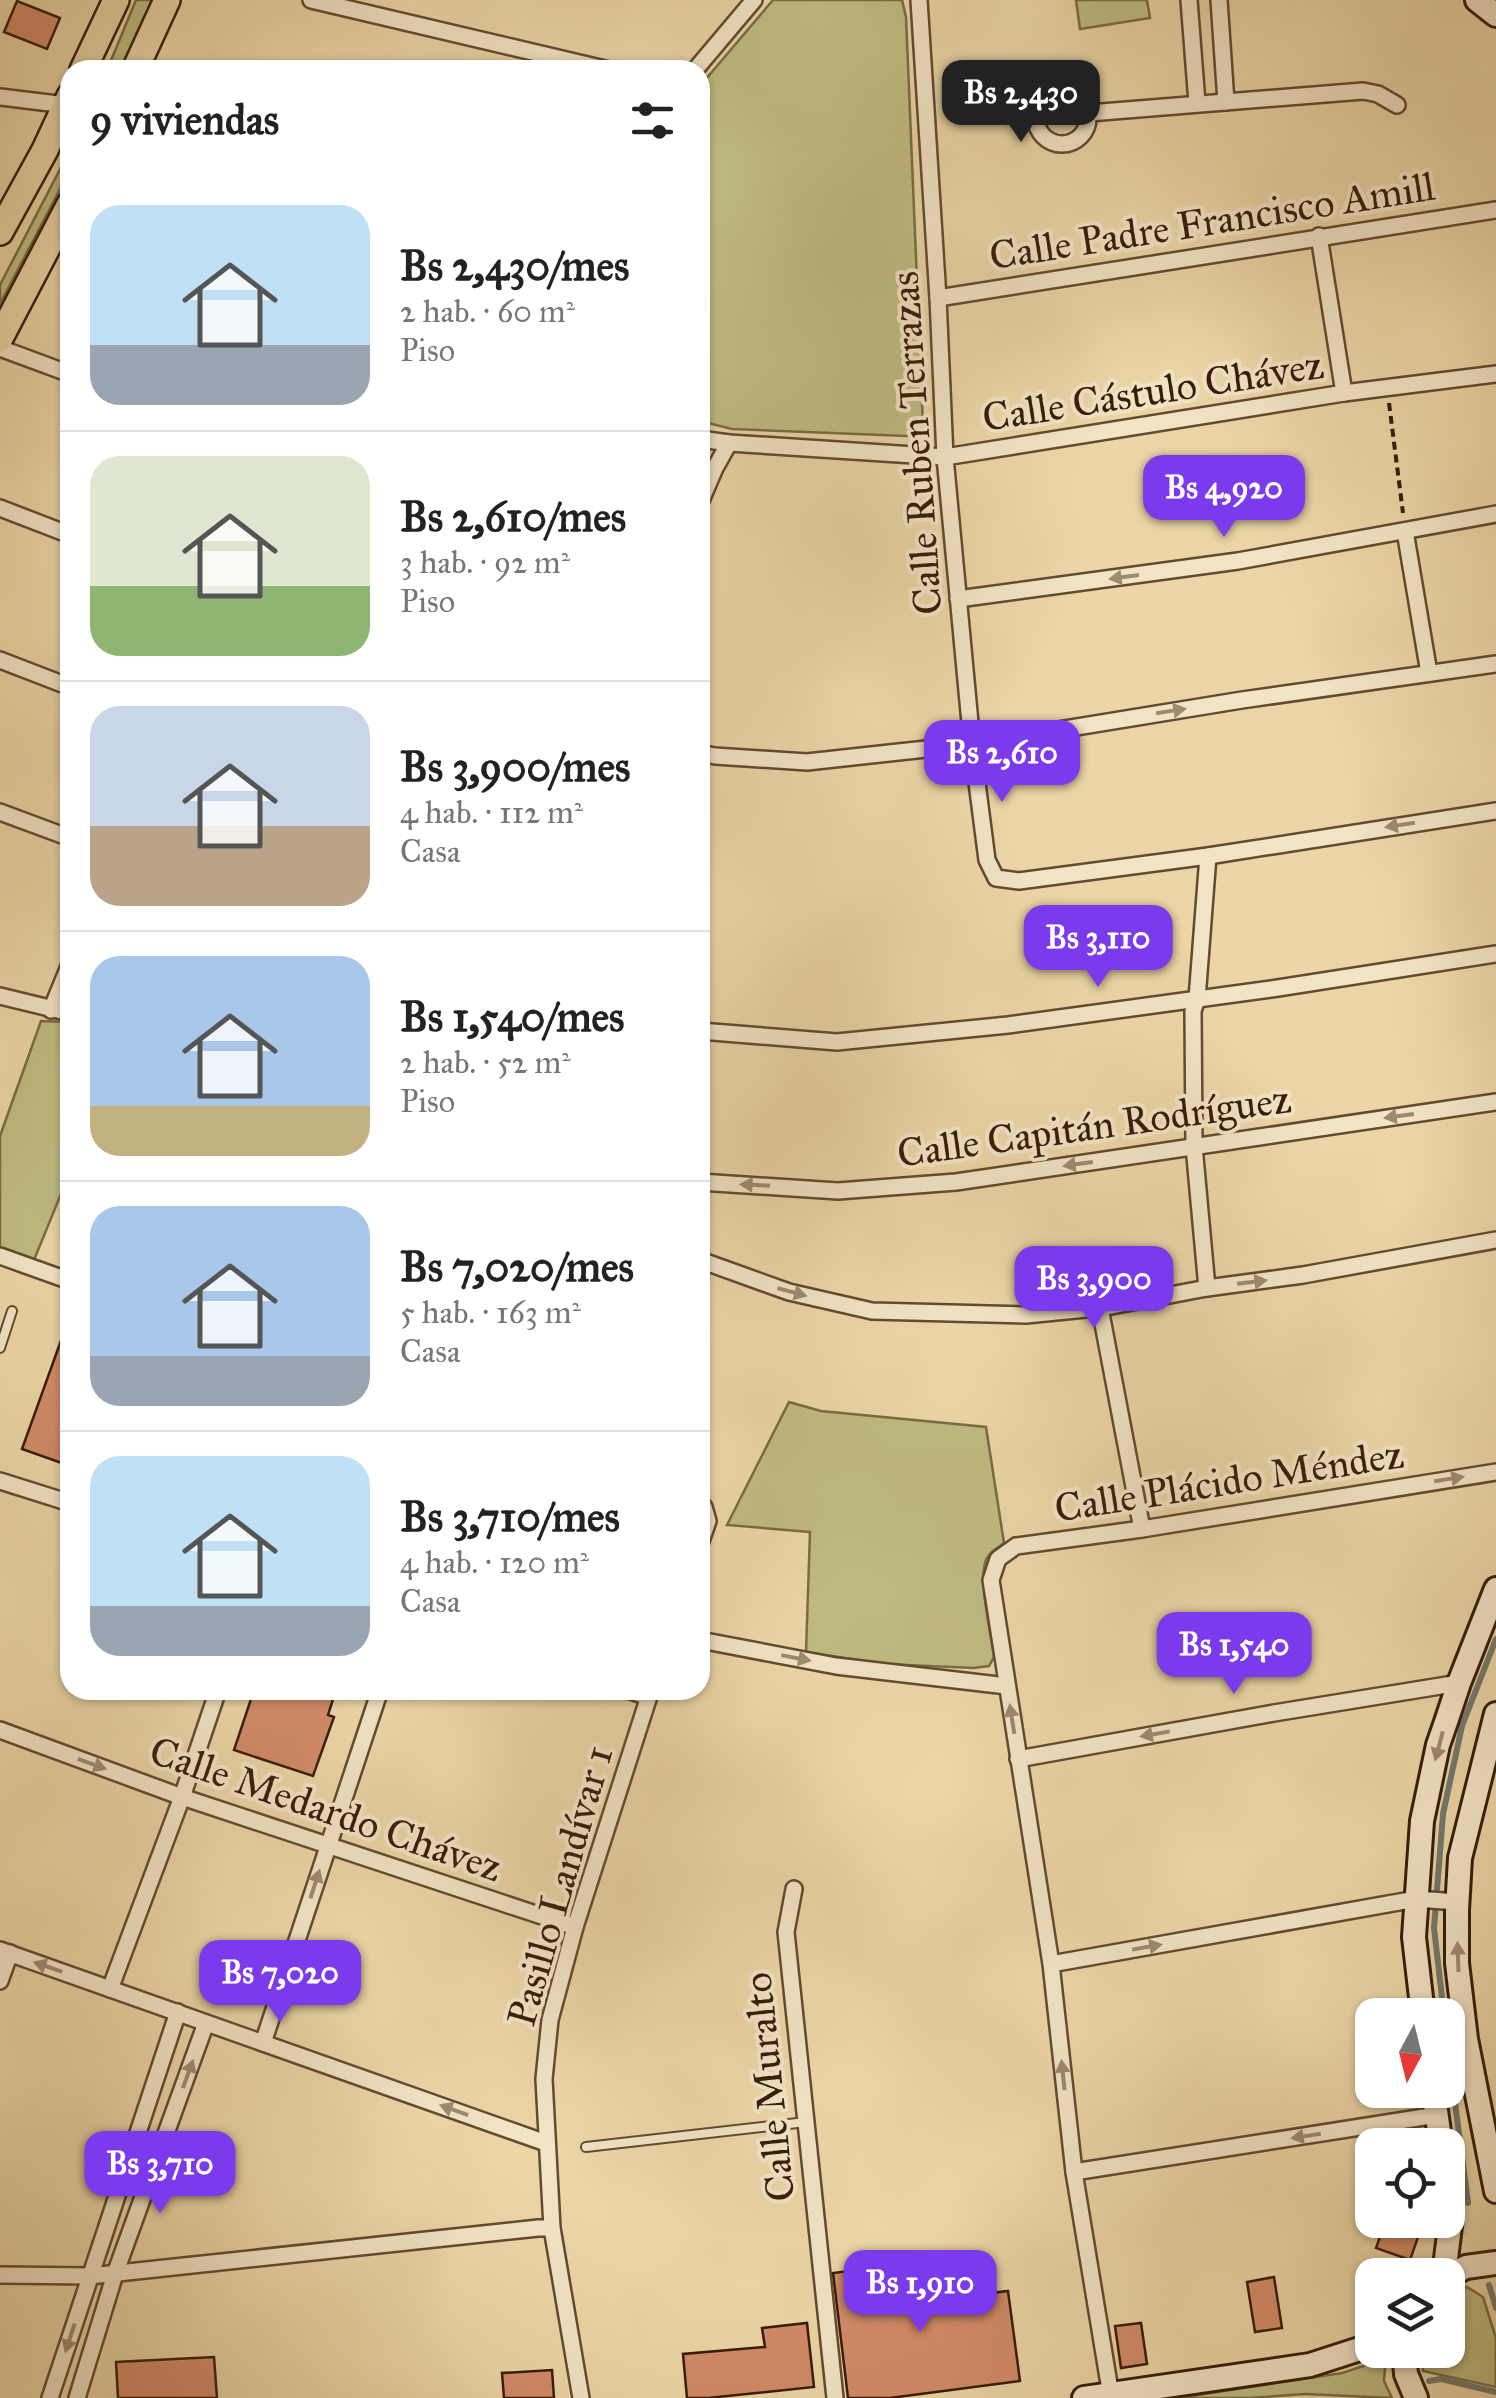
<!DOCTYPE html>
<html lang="es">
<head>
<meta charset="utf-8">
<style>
	:root { --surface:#fff; --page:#f6f6f6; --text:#222; --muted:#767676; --line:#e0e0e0; --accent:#7c3aed }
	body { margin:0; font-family:"IM FELL Great Primer",serif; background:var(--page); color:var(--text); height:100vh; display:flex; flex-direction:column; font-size:38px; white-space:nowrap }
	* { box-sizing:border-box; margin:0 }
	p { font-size:32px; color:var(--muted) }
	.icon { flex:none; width:55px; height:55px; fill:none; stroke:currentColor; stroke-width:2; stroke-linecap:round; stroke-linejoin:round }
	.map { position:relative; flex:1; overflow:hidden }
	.sheet { position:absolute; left:60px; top:60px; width:650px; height:1640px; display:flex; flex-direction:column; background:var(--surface); border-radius:30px; box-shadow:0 2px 8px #0004 }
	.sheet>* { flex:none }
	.needle { width:65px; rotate:187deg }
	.fabs { position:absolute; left:1355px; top:1998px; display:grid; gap:20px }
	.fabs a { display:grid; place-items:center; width:110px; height:110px; border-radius:20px; background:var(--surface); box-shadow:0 2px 8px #0004; font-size:50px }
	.price { position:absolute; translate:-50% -85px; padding:0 22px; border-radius:20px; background:var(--accent); color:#fff; font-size:32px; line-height:65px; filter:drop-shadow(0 2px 5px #0008) }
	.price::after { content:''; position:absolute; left:50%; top:60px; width:30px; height:22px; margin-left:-15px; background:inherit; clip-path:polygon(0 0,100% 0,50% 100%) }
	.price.active { background:#222; color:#fff }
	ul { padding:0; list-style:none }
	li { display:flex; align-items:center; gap:30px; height:250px; padding:0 30px }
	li+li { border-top:2px solid var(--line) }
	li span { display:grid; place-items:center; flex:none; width:280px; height:200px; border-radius:30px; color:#555 }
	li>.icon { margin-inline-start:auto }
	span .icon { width:120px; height:120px; fill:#fffc; stroke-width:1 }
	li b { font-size:42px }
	h2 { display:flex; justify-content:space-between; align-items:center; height:120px; padding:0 30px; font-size:42px }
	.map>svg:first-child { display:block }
	.green { fill:#bfbc82; stroke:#7a6c45; stroke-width:2.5 }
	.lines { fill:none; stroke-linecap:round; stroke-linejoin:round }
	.stream { stroke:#73796e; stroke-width:6 }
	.building { fill:#d38b69; stroke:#351d08; stroke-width:2.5 }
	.lane-casing { stroke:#634b30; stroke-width:12 }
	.street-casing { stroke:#634b30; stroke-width:20 }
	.secondary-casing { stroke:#351d08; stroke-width:28 }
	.primary-casing { stroke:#351d08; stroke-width:30 }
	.path { stroke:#351d08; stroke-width:4; stroke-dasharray:8 5; stroke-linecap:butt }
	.lane { stroke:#f3e4c6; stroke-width:8 }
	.street { stroke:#f3e4c6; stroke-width:15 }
	.secondary { stroke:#f3e4c6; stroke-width:22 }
	.primary { stroke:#ecd6a7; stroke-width:25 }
	.oneway { fill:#9e8a70 }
	.labels { text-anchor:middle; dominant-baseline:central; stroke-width:8; stroke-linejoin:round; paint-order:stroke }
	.street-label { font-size:40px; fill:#351d08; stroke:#f3e4c6 }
</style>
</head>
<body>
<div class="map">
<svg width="1496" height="2398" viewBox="0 0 1496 2398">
	<rect width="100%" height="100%" fill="#ecd6a7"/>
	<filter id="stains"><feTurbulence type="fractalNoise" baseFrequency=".002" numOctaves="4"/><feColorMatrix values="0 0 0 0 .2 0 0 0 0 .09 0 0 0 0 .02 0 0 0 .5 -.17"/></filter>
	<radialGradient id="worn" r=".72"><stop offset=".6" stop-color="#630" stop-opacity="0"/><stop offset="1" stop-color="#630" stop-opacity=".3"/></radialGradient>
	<g class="green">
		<path d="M136 0H153L121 70H107Z"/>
		<path d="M773 0H902L906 17 923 426 918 432 907 436 732 429 700 421V86Z"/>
		<path d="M1076 0H1147L1150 18 1080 29Z"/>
		<path d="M70 150V170L0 304V285Z"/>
		<path d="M41 1021 70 1022V1172L34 1260 0 1249V1136Z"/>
		<path d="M789 1402 821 1411 986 1427 1004 1543C997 1548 989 1552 986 1560 978 1578 991 1634 994 1657L989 1666 974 1668 884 1664 806 1652 810 1532 727 1525Z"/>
		<path d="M1467 2287 1483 2297 1496 2338V2387L1423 2371 1422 2350H1448V2299L1458 2291Z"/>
		<path d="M1386 2353 1384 2381 1392 2398 1305 2394 1250 2398H1178L1342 2373 1373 2363Z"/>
	</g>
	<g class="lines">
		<g class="stream">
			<path d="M1444 2015 1434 1928 1443 1814 1462 1726 1496 1639"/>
			<path d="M1448 2049 1468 2203"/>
			<path d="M1489 2285 1496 2308"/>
			<path d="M1429 2381 1441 2379 1496 2392"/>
		</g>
	</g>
	<g class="building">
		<path d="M17 1 60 18 47 49 4 32Z"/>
		<path d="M68 1321 70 1322V1466L22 1449Z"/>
		<path d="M254 1690H336L328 1715 334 1717 313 1776 234 1750Z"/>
		<path d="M1386 2220 1423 2223 1410 2260 1376 2248Z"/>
		<path d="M928 2261 934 2300 1008 2291 1020 2381 890 2398H848L833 2273Z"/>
		<path d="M1274 2277 1282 2328 1255 2332 1247 2282Z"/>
		<path d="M807 2323 814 2387 708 2398H687L683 2354 765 2347 762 2328Z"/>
		<path d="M1141 2323 1147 2364 1121 2368 1115 2326Z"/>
		<path d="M214 2357 217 2398H118L116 2362Z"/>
		<path d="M552 2370 554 2398H504L502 2373Z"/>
	</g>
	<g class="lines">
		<g class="lane-casing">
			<g id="lane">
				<path d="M0 1348 12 1311"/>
				<path d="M586 2147 806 2122"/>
			</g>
		</g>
		<g class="street-casing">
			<g id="street">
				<path d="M311 0 609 70"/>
				<path d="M919 0 938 298 945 457 972 744 987 860 996 878 1019 881 1208 856 1496 811"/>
				<path d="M1189 0 1197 103"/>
				<path d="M1219 0 1226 102"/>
				<path d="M695 70 754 0"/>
				<circle cx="1062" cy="118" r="26"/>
				<path d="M0 97 66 105"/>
				<path d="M1089 113 1363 91 1378 94 1397 105"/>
				<path d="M1319 236 1344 393"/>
				<path d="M938 298 1496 210"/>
				<path d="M0 348 70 374"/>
				<path d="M700 439 729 443 945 457 1344 393 1496 374"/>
				<path d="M700 503 715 468 729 443"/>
				<path d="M0 508 70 535"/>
				<path d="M1405 531 1429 673"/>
				<path d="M958 599 1238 561 1496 514"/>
				<path d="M0 660 70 687"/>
				<path d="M700 753 715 756 807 762 972 744 1242 700 1496 664"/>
				<path d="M0 812 70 838"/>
				<path d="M0 996 70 1013"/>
				<path d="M51 1010 70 964"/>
				<path d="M700 1031 837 1042 1008 1025 1278 988 1496 954"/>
				<path d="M700 1182 838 1191 956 1182 1496 1102"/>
				<path d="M0 1256 70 1281"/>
				<path d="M700 1260 789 1292 872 1311 1026 1315 1106 1307 1207 1288 1303 1275 1496 1240"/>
				<path d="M1207 1288 1194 1146 1193 1011 1197 999 1208 856"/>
				<path d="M1100 1308 1142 1529"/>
				<path d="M0 1481 70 1503"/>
				<path d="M700 1506 704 1507 708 1521 700 1544"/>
				<path d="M700 1640 836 1666 1007 1686"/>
				<path d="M628 1690 648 1697"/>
				<path d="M0 1730 182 1797 575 1927"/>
				<path d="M1018 1759 1274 1713 1459 1683"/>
				<path d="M794 1889 786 1932 835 2398"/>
				<path d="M0 1950 546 2143"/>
				<path d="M1051 1964 1416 1899 1458 1902"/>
				<path d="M0 1981 10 1953"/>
				<path d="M110 1989 182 1797 218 1690"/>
				<path d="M263 2043 380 1690"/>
				<path d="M1074 2172 1437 2115"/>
				<path d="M0 2275 90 2276 538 2228H552"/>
				<path d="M1111 2396 1074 2172 1051 1964 991 1580 998 1559 1016 1546 1142 1529 1496 1472"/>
				<path d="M50 2398 178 2012"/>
				<path d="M77 2398 115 2274 206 2023"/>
				<path d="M581 2398 552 2228 544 2079 550 2020 575 1927 651 1690"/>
			</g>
		</g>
		<g class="secondary-casing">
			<g id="secondary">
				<path d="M1477 0 1496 15"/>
				<path d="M1496 1714 1460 1858 1457 1910V1963L1466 2039 1496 2191"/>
				<path d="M1423 2015 1414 1937 1422 1821 1438 1745 1446 1722 1459 1683 1496 1589"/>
				<path d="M1433 2090 1441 2145"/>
				<path d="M1444 2275 1451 2218 1448 2194"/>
				<path d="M1448 2276 1466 2267 1496 2263"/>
				<path d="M1404 2350 1406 2374 1416 2398"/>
				<path d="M1084 2398 1310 2365 1372 2345"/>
			</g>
		</g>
		<g class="primary-casing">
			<g id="primary">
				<path d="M83 70 116 0"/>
				<path d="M135 70 167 0"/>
				<path d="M0 232 45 150 70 96"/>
				<path d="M0 338 70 204"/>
			</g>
		</g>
		<path class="path" d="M1389 403 1403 513"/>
		<use href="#lane" class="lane"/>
		<use href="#street" class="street"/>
		<use href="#secondary" class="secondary"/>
		<use href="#primary" class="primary"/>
	</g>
	<defs><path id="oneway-solid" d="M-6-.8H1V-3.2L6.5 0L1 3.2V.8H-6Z" transform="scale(2.5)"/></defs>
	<g class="oneway">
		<use href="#oneway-solid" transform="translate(1124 577) rotate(172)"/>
		<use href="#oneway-solid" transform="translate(1171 711) rotate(-9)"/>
		<use href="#oneway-solid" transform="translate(1400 825) rotate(171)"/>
		<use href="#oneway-solid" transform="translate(1399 1116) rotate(172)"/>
		<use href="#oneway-solid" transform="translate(1078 1164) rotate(172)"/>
		<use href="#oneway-solid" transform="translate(755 1185) rotate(-177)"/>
		<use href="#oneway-solid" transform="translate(1252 1282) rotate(-7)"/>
		<use href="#oneway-solid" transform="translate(792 1292) rotate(15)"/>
		<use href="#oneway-solid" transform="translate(1449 1479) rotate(-9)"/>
		<use href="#oneway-solid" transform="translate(796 1658) rotate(11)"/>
		<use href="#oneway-solid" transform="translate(1012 1719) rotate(-99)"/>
		<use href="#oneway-solid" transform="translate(1155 1734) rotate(170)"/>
		<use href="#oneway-solid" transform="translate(1439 1746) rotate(105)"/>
		<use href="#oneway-solid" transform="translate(92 1764) rotate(20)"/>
		<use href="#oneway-solid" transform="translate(315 1884) rotate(-72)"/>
		<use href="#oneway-solid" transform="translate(1147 1947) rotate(-10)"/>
		<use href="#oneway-solid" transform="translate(1458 1957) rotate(-92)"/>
		<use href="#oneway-solid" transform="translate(48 1967) rotate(-161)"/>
		<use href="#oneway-solid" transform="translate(188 2074) rotate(-70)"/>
		<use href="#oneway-solid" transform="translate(1063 2075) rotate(-96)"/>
		<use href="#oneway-solid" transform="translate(454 2110) rotate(-160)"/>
		<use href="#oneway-solid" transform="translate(1306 2136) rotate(171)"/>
		<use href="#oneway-solid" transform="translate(70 2338) rotate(108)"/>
	</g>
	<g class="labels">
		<g class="street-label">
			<text transform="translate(1212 221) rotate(-9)">Calle Padre Francisco Amill</text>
			<text transform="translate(1153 391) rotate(-9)">Calle Cástulo Chávez</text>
			<text transform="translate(916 443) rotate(-94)">Calle Ruben Terrazas</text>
			<text transform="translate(1094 1126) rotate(-8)">Calle Capitán Rodríguez</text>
			<text transform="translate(1229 1481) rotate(-9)">Calle Plácido Méndez</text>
			<text transform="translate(326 1809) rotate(19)">Calle Medardo Chávez</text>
			<text transform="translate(560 1886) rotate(-74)">Pasillo Landívar 1</text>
			<text transform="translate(769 2087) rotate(-96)">Calle Muralto</text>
		</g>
	</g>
	<rect width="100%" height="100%" filter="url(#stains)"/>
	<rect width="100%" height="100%" fill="url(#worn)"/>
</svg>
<div class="fabs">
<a><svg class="needle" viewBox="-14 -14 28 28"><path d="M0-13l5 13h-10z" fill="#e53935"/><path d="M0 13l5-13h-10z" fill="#767676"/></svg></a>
<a><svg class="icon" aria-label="locate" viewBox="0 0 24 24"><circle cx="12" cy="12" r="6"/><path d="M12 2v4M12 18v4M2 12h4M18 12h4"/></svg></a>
<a><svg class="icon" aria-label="layers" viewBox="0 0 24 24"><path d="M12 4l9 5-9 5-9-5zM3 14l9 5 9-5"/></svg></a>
</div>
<b class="price active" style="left:1021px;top:145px">Bs 2,430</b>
<b class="price" style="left:1224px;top:540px">Bs 4,920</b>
<b class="price" style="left:1002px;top:805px">Bs 2,610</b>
<b class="price" style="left:1098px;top:990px">Bs 3,110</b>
<b class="price" style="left:1094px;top:1331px">Bs 3,900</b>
<b class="price" style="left:1234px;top:1697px">Bs 1,540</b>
<b class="price" style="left:280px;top:2025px">Bs 7,020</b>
<b class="price" style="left:160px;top:2216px">Bs 3,710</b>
<b class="price" style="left:920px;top:2335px">Bs 1,910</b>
<section class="sheet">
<h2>9 viviendas<svg class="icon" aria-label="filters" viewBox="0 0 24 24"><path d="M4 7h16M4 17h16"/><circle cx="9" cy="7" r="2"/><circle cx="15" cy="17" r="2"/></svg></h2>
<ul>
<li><span style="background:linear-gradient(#bfe0f5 70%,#9aa5b1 0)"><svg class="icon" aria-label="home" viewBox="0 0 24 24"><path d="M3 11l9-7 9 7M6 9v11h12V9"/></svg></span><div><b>Bs 2,430/mes</b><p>2 hab. · 60 m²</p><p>Piso</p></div></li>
<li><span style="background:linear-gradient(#dfe7d0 65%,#8fb573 0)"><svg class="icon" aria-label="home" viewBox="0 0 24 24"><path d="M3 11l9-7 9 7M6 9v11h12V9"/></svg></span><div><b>Bs 2,610/mes</b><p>3 hab. · 92 m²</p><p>Piso</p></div></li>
<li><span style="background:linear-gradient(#c9d6e8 60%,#b9a48a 0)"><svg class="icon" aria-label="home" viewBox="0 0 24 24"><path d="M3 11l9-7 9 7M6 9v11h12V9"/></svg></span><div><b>Bs 3,900/mes</b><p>4 hab. · 112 m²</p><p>Casa</p></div></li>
<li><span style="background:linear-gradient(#a9c7e8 75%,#c2b280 0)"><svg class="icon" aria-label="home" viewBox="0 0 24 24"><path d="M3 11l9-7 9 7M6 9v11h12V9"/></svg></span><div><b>Bs 1,540/mes</b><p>2 hab. · 52 m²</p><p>Piso</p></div></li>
<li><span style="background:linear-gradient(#a9c7e8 75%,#9aa5b1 0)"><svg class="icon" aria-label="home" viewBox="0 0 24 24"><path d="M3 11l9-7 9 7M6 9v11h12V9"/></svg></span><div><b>Bs 7,020/mes</b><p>5 hab. · 163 m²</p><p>Casa</p></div></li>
<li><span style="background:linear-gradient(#bfe0f5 75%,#9aa5b1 0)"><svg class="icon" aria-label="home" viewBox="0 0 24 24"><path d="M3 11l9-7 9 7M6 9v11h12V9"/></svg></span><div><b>Bs 3,710/mes</b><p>4 hab. · 120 m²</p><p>Casa</p></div></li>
</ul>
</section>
</div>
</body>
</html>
